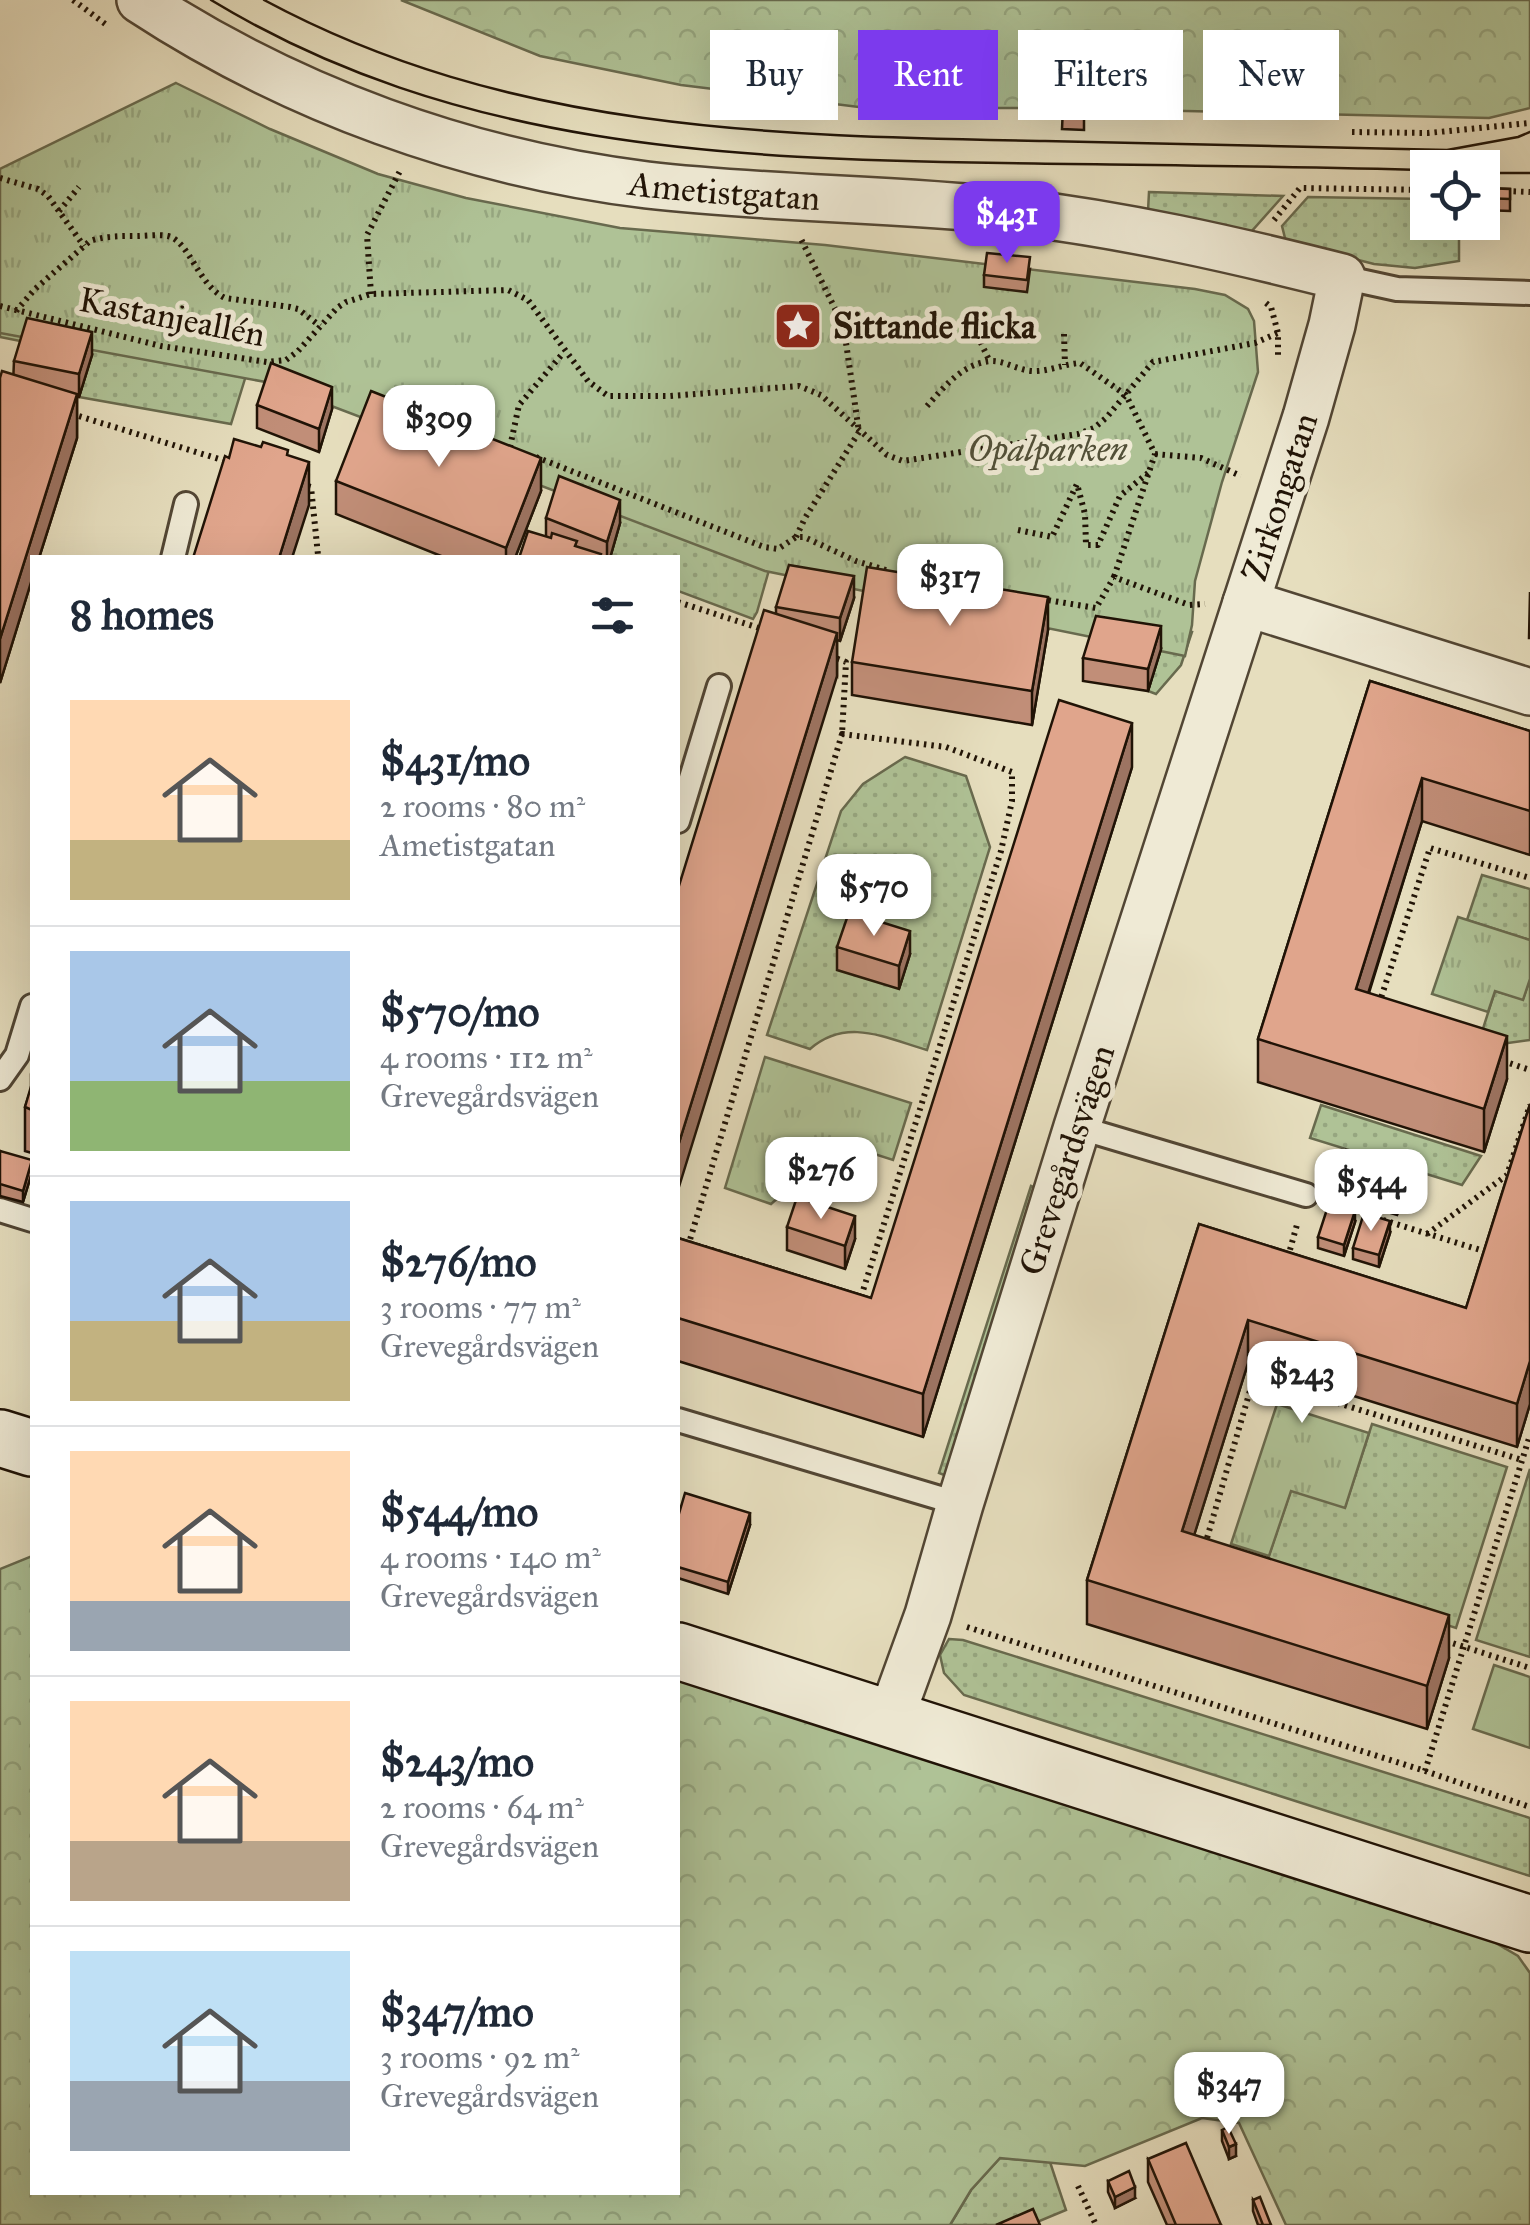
<!DOCTYPE html>
<html lang="en">
<head>
<meta charset="utf-8">
<style>
	:root { --surface:#fff; --page:#f6f6f7; --text:#1f2937; --muted:#747a83; --line:#e0e1e3; --accent:#7c3aed }
	body { margin:0; font-family:"IM FELL Great Primer",serif; background:var(--page); color:var(--text); height:100vh; display:flex; flex-direction:column; font-size:38px; white-space:nowrap }
	* { box-sizing:border-box; margin:0 }
	p { font-size:32px; color:var(--muted) }
	.icon { flex:none; width:55px; height:55px; fill:none; stroke:currentColor; stroke-width:2; stroke-linecap:round; stroke-linejoin:round }
	.map { position:relative; flex:1; overflow:hidden }
	.details { position:absolute; left:30px; top:555px; width:650px; height:1640px; display:flex; flex-direction:column; background:var(--surface); border-radius:0px; box-shadow:0 10px 40px #0002 }
	.details>* { flex:none }
	.banner { position:absolute; left:710px; top:30px; width:670px; height:90px; display:flex; gap:20px }
	.controls { position:absolute; left:1410px; top:150px; display:grid; gap:20px }
	.controls a { display:grid; place-items:center; width:90px; height:90px; border-radius:0px; background:var(--surface); box-shadow:0 10px 40px #0002; font-size:50px }
	.price { position:absolute; translate:-50% -85px; padding:0 22px; border-radius:20px; background:#fff; color:#222; font-size:32px; line-height:65px; filter:drop-shadow(0 2px 5px #0008) }
	.price::after { content:''; position:absolute; left:50%; top:60px; width:30px; height:22px; margin-left:-15px; background:inherit; clip-path:polygon(0 0,100% 0,50% 100%) }
	.price.current { background:var(--accent); color:#fff }
	ul { padding:0; list-style:none }
	li { display:flex; align-items:center; gap:30px; height:250px; padding:0 40px }
	li+li { border-top:2px solid var(--line) }
	li span { display:grid; place-items:center; flex:none; width:280px; height:200px; border-radius:0px; color:#555 }
	li>.icon { margin-inline-start:auto }
	span .icon { width:120px; height:120px; fill:#fffc; stroke-width:1 }
	li b { font-size:42px }
	h2 { display:flex; justify-content:space-between; align-items:center; height:120px; padding:0 40px; font-size:42px }
	.chip { padding:0 35px; border-radius:0px; background:var(--surface); box-shadow:0 10px 40px #0002; font-size:35px; line-height:90px }
	.chip.current { background:var(--accent); color:#fff }
	.map>svg:first-child { display:block }
	.grass { fill:url(#grass-dots); stroke:#686a4e; stroke-width:2.5 }
	.forest { fill:url(#forest-crowns); stroke:#686a4e; stroke-width:2.5 }
	.park { fill:url(#park-tufts); stroke:#686a4e; stroke-width:2.5 }
	.garden { fill:#afc296; stroke:#686a4e; stroke-width:2.5 }
	.lines { fill:none; stroke-linecap:round; stroke-linejoin:round }
	.lane-casing { stroke:#524634; stroke-width:28 }
	.street-casing { stroke:#524634; stroke-width:50 }
	.secondary-casing { stroke:#201306; stroke-width:60 }
	.path { stroke:#201306; stroke-width:6; stroke-dasharray:2.5 5; stroke-linecap:butt }
	.lane { stroke:#efead5; stroke-width:22 }
	.street { stroke:#efead5; stroke-width:45 }
	.secondary { stroke:#efead5; stroke-width:55 }
	.tram { stroke:#201306; stroke-width:2.5 }
	.wall { fill:#c18e78; stroke:#201306; stroke-width:2.5 }
	.shaded-wall { fill:#9d7462; stroke:#201306; stroke-width:2.5 }
	.building { fill:#e0a58c; stroke:#201306; stroke-width:2.5 }
	.labels { text-anchor:middle; dominant-baseline:central; stroke-width:10; stroke-linejoin:round; paint-order:stroke }
	.street-label { font-size:35px; fill:#201306; stroke:#efead5 }
	.poi-label { font-size:35px; font-weight:bold; fill:#201306; stroke:#efead5; text-anchor:start }
	.park-label { font-size:35px; font-style:italic; fill:#525038; stroke:#efead5 }
</style>
</head>
<body>
<div class="map">
<svg width="1530" height="2225" viewBox="0 0 1530 2225">
	<defs>
		<pattern id="grass-dots" width="8" height="8" patternUnits="userSpaceOnUse" patternTransform="scale(2.5)"><rect width="8" height="8" fill="#afc296"/><path d="M2 2h.1M6 6h.1" fill="none" stroke="#96a680" stroke-width="1.8" stroke-linecap="round"/></pattern>
		<pattern id="forest-crowns" width="20" height="18" patternUnits="userSpaceOnUse" patternTransform="scale(2.5)"><rect width="20" height="18" fill="#afc296"/><path d="M2 6a3 3 0 1 1 6 0M12 15a3 3 0 1 1 6 0" fill="none" stroke="#96a680"/></pattern>
		<pattern id="park-tufts" width="24" height="20" patternUnits="userSpaceOnUse" patternTransform="scale(2.5)"><rect width="24" height="20" fill="#afc296"/><path d="M3 7l-1-3M5 7V3M7 7l1-3M15 17l-1-3M17 17v-4M19 17l1-3" fill="none" stroke="#96a680"/></pattern>
	</defs>
	<rect width="100%" height="100%" fill="#e6debe"/>
	<filter id="stains"><feTurbulence type="fractalNoise" baseFrequency=".002" numOctaves="4"/><feColorMatrix values="0 0 0 0 .2 0 0 0 0 .09 0 0 0 0 .02 0 0 0 .5 -.17"/></filter>
	<radialGradient id="worn" r=".72"><stop offset=".6" stop-color="#630" stop-opacity="0"/><stop offset="1" stop-color="#630" stop-opacity=".3"/></radialGradient>
	<g class="grass">
		<path d="M1149 192 1283 196 1250 233 1148 211Z"/>
		<path d="M1308 197 1427 199 1428 222 1459 223V261L1415 268 1374 264 1288 242 1285 238 1282 226Z"/>
		<path d="M0 314 248 369 231 424 79 397 91 355 0 337Z"/>
		<path d="M561 487 771 563 757 612 753 619 678 591V558L610 557 620 523Z"/>
		<path d="M1105 614 1192 632 1181 665 1156 694 1148 691 1160 649Z"/>
		<path d="M905 757 966 776 990 847 927 1050C885 1038 847 1017 810 1049L767 1035 841 811 863 784Z"/>
		<path d="M1482 875 1530 889V940L1467 920Z"/>
		<path d="M1530 979V1040L1508 1043 1480 1038 1495 991 1523 999Z"/>
		<path d="M1321 1105 1481 1156 1462 1185 1310 1138Z"/>
		<path d="M1031 1186 1040 1190 949 1473 944 1475 939 1473Z"/>
		<path d="M1372 1424 1507 1467 1456 1628 1265 1567 1291 1490 1345 1507Z"/>
		<path d="M1530 1469V1657L1476 1640Z"/>
		<path d="M949 1639 963 1640 1530 1818V1876L964 1695 944 1673 940 1655Z"/>
		<path d="M1000 2158 1050 2162 1066 2210 1030 2225H950L971 2190Z"/>
	</g>
	<g class="forest">
		<path d="M401 0H1530V108L1489 118 1057 108H867L681 85 540 56Z"/>
		<path d="M32 1556V2192H678V1680L1470 1928 1518 1956 1530 1973V2225H1286L1239 2123 1202 2118 1085 2166 1000 2158 971 2190 950 2225H0V1569Z"/>
	</g>
	<g class="park">
		<path d="M176 83 270 129 378 174 466 198 620 228 825 245 1195 289 1225 295 1248 309 1254 321 1258 372 1222 482 1195 581 1192 625 1185 656 765 571 271 383 0 333V169Z"/>
		<path d="M1458 917 1530 940V979L1523 1000 1495 991 1488 1012 1432 994Z"/>
		<path d="M765 1057 911 1103 893 1160 840 1143 771 1204 725 1188Z"/>
		<path d="M1277 1404 1369 1433 1345 1508 1291 1491 1269 1556 1231 1544Z"/>
	</g>
	<path class="garden" d="M1494 1665 1530 1677V1748L1473 1729Z"/>
	<g class="lines">
		<g class="lane-casing">
			<g id="lane">
				<path d="M1342 277 1397 289 1530 293"/>
				<path d="M173 558 186 504"/>
				<path d="M678 821 719 686"/>
				<path d="M0 1079 17 1055 32 1006"/>
				<path d="M1077 1127 1306 1195"/>
				<path d="M0 1210 32 1220"/>
				<path d="M678 1420 960 1504"/>
			</g>
		</g>
		<g class="street-casing">
			<g id="street">
				<path id="s1" d="M140 0C291 99 467 163 647 185 767 199 888 198 1009 211 1121 224 1232 249 1342 277L1332 325 1306 417 1077 1127 960 1504 928 1615 891 1717"/>
				<path d="M1246 603 1530 692"/>
			</g>
		</g>
		<g class="secondary-casing">
			<g id="secondary">
				<path d="M0 1438 32 1448"/>
				<path d="M678 1651 1530 1924"/>
			</g>
		</g>
		<g class="path">
			<path d="M73 0 108 26"/>
			<path d="M1352 132 1428 133 1530 123"/>
			<path d="M0 178 38 189 48 196 84 246"/>
			<path d="M1506 191 1530 192"/>
			<path d="M59 211 79 187"/>
			<path d="M1274 220 1300 188 1428 190"/>
			<path d="M371 294 367 235 401 169"/>
			<path d="M1266 303 1271 307 1278 333V356"/>
			<path d="M0 306 161 346 267 362 286 360 298 351 337 308 346 302 371 294 508 290 528 300 588 381 608 396H670L799 386 821 395 887 455 903 461 1078 434 1094 428 1106 418 1153 362 1255 343 1280 332"/>
			<path d="M16 311 35 289 90 241C105 236 120 236 136 236 146 236 158 234 168 236 190 242 198 285 225 298L290 307 298 309 320 326"/>
			<path d="M971 322 990 362"/>
			<path d="M1064 334 1065 365"/>
			<path d="M927 406C945 386 963 363 992 361 1005 361 1018 370 1032 371 1048 372 1063 364 1080 363L1126 395 1155 454 1114 577"/>
			<path d="M72 414 232 463"/>
			<path d="M510 447 519 405 564 352"/>
			<path d="M1155 454 1201 458 1241 476"/>
			<path d="M536 457 764 547 778 549 796 537H804L856 561 886 570"/>
			<path d="M301 484 311 487 318 555"/>
			<path d="M1018 530 1052 537 1077 484 1085 514 1086 545H1098L1120 496 1148 473"/>
			<path d="M796 537 805 518 859 432 845 336 840 319 800 237"/>
			<path d="M1041 599 1096 608 1114 577 1189 605 1205 604"/>
			<path d="M678 602 762 629"/>
			<path d="M830 656 846 662 842 734"/>
			<path d="M842 734 946 747 1012 772V801L1001 851 861 1297 689 1243Z"/>
			<path d="M1379 1004 1430 848 1530 878"/>
			<path d="M1503 1061 1530 1070"/>
			<path d="M1383 1220 1490 1253"/>
			<path d="M1427 1234 1507 1175 1530 1105"/>
			<path d="M1288 1257 1298 1221"/>
			<path d="M1254 1377 1258 1366"/>
			<path d="M1205 1545 1254 1377 1522 1460"/>
			<path d="M967 1627 1425 1771 1530 1807"/>
			<path d="M1446 1641 1530 1668"/>
			<path d="M1425 1771 1530 1435"/>
			<path d="M1078 2186 1096 2225"/>
		</g>
		<use href="#lane" class="lane"/>
		<use href="#street" class="street"/>
		<use href="#secondary" class="secondary"/>
		<g class="tram">
			<path d="M211 0C455 148 727 159 1003 163 1144 165 1286 166 1428 170"/>
			<path d="M264 0C509 132 774 136 1045 141 1179 143 1313 146 1447 150L1518 137 1530 132"/>
			<path d="M1482 173H1530"/>
		</g>
	</g>
	<g class="wall">
		<path d="M1063 107 1084 108V130L1062 129Z"/>
		<path d="M1482 188 1510 189V211L1482 210Z"/>
		<path d="M1030 269 1027 292 984 287V275Z"/>
		<path d="M92 355 79 397H77V438L39 558H32V579L0 683 14 361Z"/>
		<path d="M257 405 332 409 319 452 257 428Z"/>
		<path d="M336 481 541 491 515 558H446L336 514Z"/>
		<path d="M546 518 620 523 610 558H519L546 537Z"/>
		<path d="M1530 592V638H1529Z"/>
		<path d="M854 598 840 641 837 640V676L776 613V607Z"/>
		<path d="M1048 630 1032 725 852 695V662Z"/>
		<path d="M1161 649 1148 691 1083 681V658Z"/>
		<path d="M1370 681 1530 731V855L1422 821 1369 993 1507 1079 1484 1152 1258 1082V1039Z"/>
		<path d="M1132 767 923 1437 678 1361V1238L871 1298Z"/>
		<path d="M837 947 910 954 899 989 837 970Z"/>
		<path d="M32 1068V1153L25 1151V1107L31 1089V1074Z"/>
		<path d="M1530 1104V1404L1517 1447 1248 1363 1194 1535 1449 1658 1427 1729 1087 1624V1580L1199 1224 1466 1308Z"/>
		<path d="M0 1151 32 1172 23 1202 0 1196Z"/>
		<path d="M1372 1170 1362 1204 1336 1196V1184Z"/>
		<path d="M1407 1180 1397 1215 1371 1207V1195Z"/>
		<path d="M1355 1222 1344 1256 1318 1248V1237Z"/>
		<path d="M787 1227 855 1239 845 1269 787 1250Z"/>
		<path d="M1390 1233 1379 1267 1353 1259V1248Z"/>
		<path d="M678 1517 750 1525 728 1594 678 1578Z"/>
		<path d="M1222 2130 1236 2156 1229 2159 1222 2141Z"/>
		<path d="M1148 2159 1221 2225H1167L1148 2182Z"/>
		<path d="M1108 2181 1135 2198 1115 2208 1108 2192Z"/>
		<path d="M1253 2200 1271 2225H1258L1253 2211Z"/>
	</g>
	<g class="shaded-wall">
		<path d="M92 332V355L79 397V374Z"/>
		<path d="M332 387V409L319 452V429Z"/>
		<path d="M77 394V438L39 558H32V579L0 683V639Z"/>
		<path d="M541 458V491L515 558H506V548Z"/>
		<path d="M309 462V505L292 558H279Z"/>
		<path d="M620 500V523L610 558H607V542Z"/>
		<path d="M854 576V598L840 641V618Z"/>
		<path d="M1048 597V630L1032 725V691Z"/>
		<path d="M1161 626V649L1148 691V669Z"/>
		<path d="M837 633V676L678 1190V1146Z"/>
		<path d="M1132 723V767L923 1437V1394Z"/>
		<path d="M1422 778V821L1356 1032V989Z"/>
		<path d="M910 931V954L899 989V966Z"/>
		<path d="M1507 1036V1079L1484 1152V1109Z"/>
		<path d="M1372 1158V1170L1362 1204V1192Z"/>
		<path d="M32 1160V1172L23 1202V1191Z"/>
		<path d="M1407 1169V1180L1397 1215V1203Z"/>
		<path d="M1355 1211V1222L1344 1256V1245Z"/>
		<path d="M855 1216V1239L845 1269V1246Z"/>
		<path d="M1390 1221V1233L1379 1267V1255Z"/>
		<path d="M1248 1320V1363L1182 1574V1531Z"/>
		<path d="M1530 1361V1404L1517 1447V1404Z"/>
		<path d="M750 1513V1525L728 1594V1582Z"/>
		<path d="M1449 1615V1658L1427 1729V1686Z"/>
		<path d="M1236 2144V2156L1229 2159V2147Z"/>
		<path d="M1135 2187V2198L1115 2208V2197Z"/>
	</g>
	<g class="building">
		<path d="M1063 107 1084 108V118L1062 117Z"/>
		<path d="M1482 188 1510 189V199L1482 198Z"/>
		<path d="M987 253 1030 257 1027 280 984 275Z"/>
		<path d="M27 318 92 332 79 374 14 361Z"/>
		<path d="M271 363 332 387 319 429 257 405Z"/>
		<path d="M2 371 77 394 0 639V378Z"/>
		<path d="M371 391 541 458 506 548 336 481Z"/>
		<path d="M234 439 261 447 263 442 288 450 287 455 309 462 279 558H193L225 456 229 458Z"/>
		<path d="M559 476 620 500 607 542 546 518Z"/>
		<path d="M528 531 551 538 552 533 577 541 575 546 601 554 600 558H519Z"/>
		<path d="M789 565 854 576 840 618 776 607Z"/>
		<path d="M867 567 1048 597 1032 691 852 662Z"/>
		<path d="M764 610 837 633 678 1146V889Z"/>
		<path d="M1096 616 1161 626 1148 669 1083 658Z"/>
		<path d="M1370 681 1530 731V811L1422 778 1356 989 1507 1036 1484 1109 1258 1039Z"/>
		<path d="M1059 700 1132 723 923 1394 678 1318V1238L871 1298Z"/>
		<path d="M849 912 910 931 899 966 837 947Z"/>
		<path d="M32 1083V1110L25 1107Z"/>
		<path d="M1530 1104V1361L1517 1404 1248 1320 1182 1531 1449 1615 1427 1686 1087 1580 1199 1224 1466 1308Z"/>
		<path d="M1346 1150 1372 1158 1362 1192 1336 1184Z"/>
		<path d="M0 1151 32 1160 23 1191 0 1184Z"/>
		<path d="M1382 1161 1407 1169 1397 1203 1371 1195Z"/>
		<path d="M797 1197 855 1216 845 1246 787 1227Z"/>
		<path d="M1329 1203 1355 1211 1344 1245 1318 1237Z"/>
		<path d="M1364 1213 1390 1221 1379 1255 1353 1248Z"/>
		<path d="M685 1493 750 1513 728 1582 678 1567V1517Z"/>
		<path d="M1228 2127 1236 2144 1229 2147 1222 2130Z"/>
		<path d="M1186 2143 1221 2225H1176L1148 2159Z"/>
		<path d="M1129 2171 1135 2187 1115 2197 1108 2181Z"/>
		<path d="M1260 2197 1271 2225H1263L1253 2200Z"/>
		<path d="M1033 2209 1040 2225H996Z"/>
	</g>
	<defs>
		<g id="sight-square" transform="scale(2.5)"><rect x="-9" y="-9" width="18" height="18" rx="4" fill="#8f2418" stroke="#efead5"/><path d="M0-6L1.8-2.2L6-1.7L2.9 1.2L3.7 5.4L0 3.3L-3.7 5.4L-2.9 1.2L-6-1.7L-1.8-2.2Z" fill="#fff"/></g>
	</defs>
	<g fill-rule="evenodd">
		<use href="#sight-square" x="798" y="326"/>
	</g>
	<g class="labels">
		<g class="street-label">
			<text stroke="none"><textPath href="#s1" startOffset="622">Ametistgatan</textPath></text>
			<text transform="translate(172 317) rotate(11)">Kastanjeallén</text>
			<text transform="translate(1280 497) rotate(-72)">Zirkongatan</text>
			<text transform="translate(1067 1160) rotate(-72)">Grevegårdsvägen</text>
		</g>
		<g class="poi-label">
			<text x="833" y="326">Sittande flicka</text>
		</g>
		<g class="park-label">
			<text x="1048" y="449">Opalparken</text>
		</g>
	</g>
	<rect width="100%" height="100%" filter="url(#stains)"/>
	<rect width="100%" height="100%" fill="url(#worn)"/>
</svg>
<div class="controls">
<a><svg class="icon" aria-label="locate" viewBox="0 0 24 24"><circle cx="12" cy="12" r="6"/><path d="M12 2v4M12 18v4M2 12h4M18 12h4"/></svg></a>
</div>
<b class="price current" style="left:1007px;top:266px">$431</b>
<b class="price" style="left:439px;top:470px">$309</b>
<b class="price" style="left:950px;top:629px">$317</b>
<b class="price" style="left:874px;top:939px">$570</b>
<b class="price" style="left:821px;top:1222px">$276</b>
<b class="price" style="left:1371px;top:1234px">$544</b>
<b class="price" style="left:1302px;top:1426px">$243</b>
<b class="price" style="left:1229px;top:2137px">$347</b>
<div class="banner">
<a class="chip">Buy</a>
<a class="chip current">Rent</a>
<a class="chip">Filters</a>
<a class="chip">New</a>
</div>
<section class="details">
<h2>8 homes<svg class="icon" aria-label="filters" viewBox="0 0 24 24"><path d="M4 7h16M4 17h16"/><circle cx="9" cy="7" r="2"/><circle cx="15" cy="17" r="2"/></svg></h2>
<ul>
<li><span style="background:linear-gradient(#ffd9b3 70%,#c2b280 0)"><svg class="icon" aria-label="home" viewBox="0 0 24 24"><path d="M3 11l9-7 9 7M6 9v11h12V9"/></svg></span><div><b>$431/mo</b><p>2 rooms · 80 m²</p><p>Ametistgatan</p></div></li>
<li><span style="background:linear-gradient(#a9c7e8 65%,#8fb573 0)"><svg class="icon" aria-label="home" viewBox="0 0 24 24"><path d="M3 11l9-7 9 7M6 9v11h12V9"/></svg></span><div><b>$570/mo</b><p>4 rooms · 112 m²</p><p>Grevegårdsvägen</p></div></li>
<li><span style="background:linear-gradient(#a9c7e8 60%,#c2b280 0)"><svg class="icon" aria-label="home" viewBox="0 0 24 24"><path d="M3 11l9-7 9 7M6 9v11h12V9"/></svg></span><div><b>$276/mo</b><p>3 rooms · 77 m²</p><p>Grevegårdsvägen</p></div></li>
<li><span style="background:linear-gradient(#ffd9b3 75%,#9aa5b1 0)"><svg class="icon" aria-label="home" viewBox="0 0 24 24"><path d="M3 11l9-7 9 7M6 9v11h12V9"/></svg></span><div><b>$544/mo</b><p>4 rooms · 140 m²</p><p>Grevegårdsvägen</p></div></li>
<li><span style="background:linear-gradient(#ffd9b3 70%,#b9a48a 0)"><svg class="icon" aria-label="home" viewBox="0 0 24 24"><path d="M3 11l9-7 9 7M6 9v11h12V9"/></svg></span><div><b>$243/mo</b><p>2 rooms · 64 m²</p><p>Grevegårdsvägen</p></div></li>
<li><span style="background:linear-gradient(#bfe0f5 65%,#9aa5b1 0)"><svg class="icon" aria-label="home" viewBox="0 0 24 24"><path d="M3 11l9-7 9 7M6 9v11h12V9"/></svg></span><div><b>$347/mo</b><p>3 rooms · 92 m²</p><p>Grevegårdsvägen</p></div></li>
</ul>
</section>
</div>
</body>
</html>
